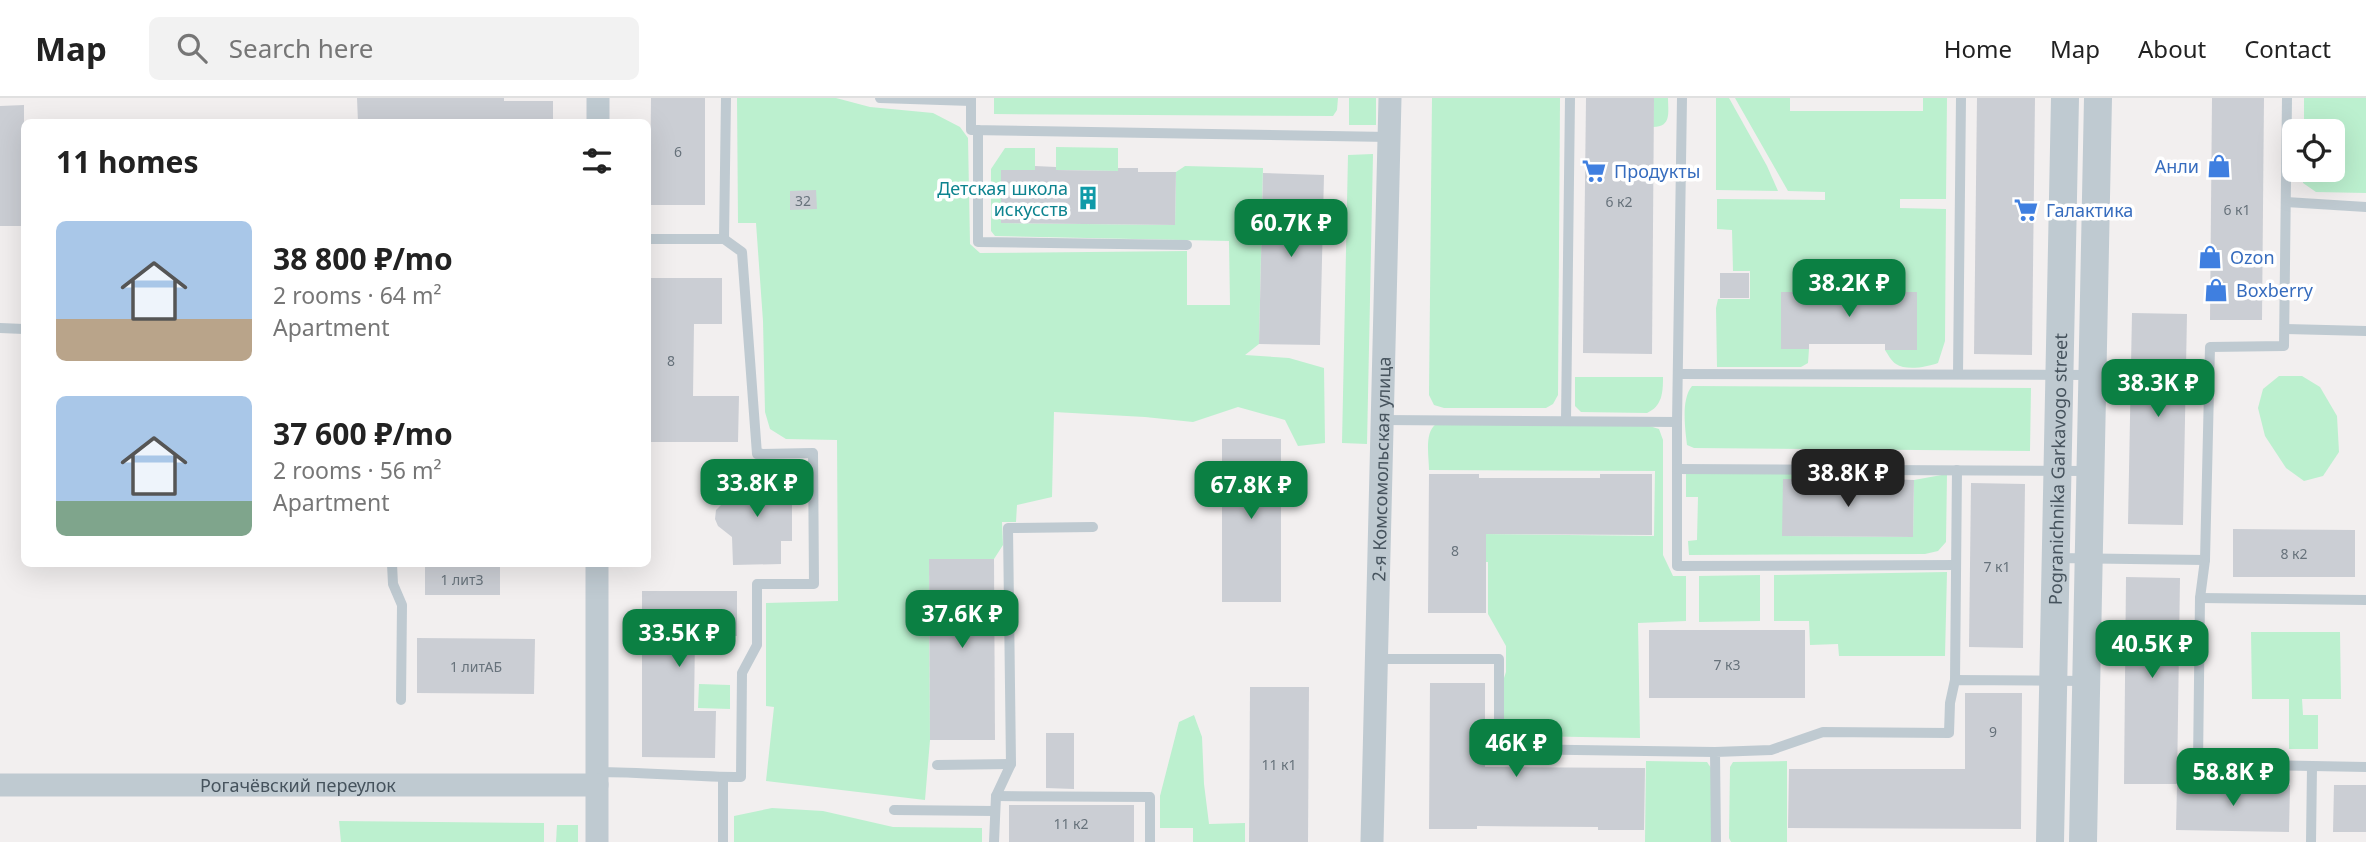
<!DOCTYPE html>
<html lang="en">
<head>
<meta charset="utf-8">
<style>
	:root { --surface:#fff; --page:#f2f2f2; --text:#222; --muted:#767676; --line:#e0e0e0; --accent:#0b8043 }
	body { margin:0; font-family:"Noto Sans",sans-serif; background:var(--page); color:var(--text); height:100vh; display:flex; flex-direction:column; font-size:26px; white-space:nowrap }
	* { box-sizing:border-box; margin:0 }
	p { font-size:23px; color:var(--muted) }
	.icon { flex:none; width:38px; height:38px; fill:none; stroke:currentColor; stroke-width:2; stroke-linecap:round; stroke-linejoin:round }
	.map { position:relative; flex:1; overflow:hidden }
	.details { position:absolute; left:21px; top:21px; width:630px; height:448px; display:flex; flex-direction:column; background:var(--surface); border-radius:10px; box-shadow:0 7px 28px #0002 }
	.details>* { flex:none }
	.controls { position:absolute; left:2282px; top:21px; display:grid; gap:14px }
	.controls a { display:grid; place-items:center; width:63px; height:63px; border-radius:10px; background:var(--surface); box-shadow:0 7px 28px #0002; font-size:35px }
	.price { position:absolute; translate:-50% -60px; padding:0 16px; border-radius:14px; background:var(--accent); color:#fff; font-size:23px; line-height:46px; filter:drop-shadow(0 2px 4px #0008) }
	.price::after { content:''; position:absolute; left:50%; top:42px; width:21px; height:16px; margin-left:-10px; background:inherit; clip-path:polygon(0 0,100% 0,50% 100%) }
	.price.current { background:#222; color:#fff }
	ul { padding:0; list-style:none }
	li { display:flex; align-items:center; gap:21px; height:175px; padding:0 35px }
	li span { display:grid; place-items:center; flex:none; width:196px; height:140px; border-radius:10px; color:#555 }
	li>.icon { margin-inline-start:auto }
	span .icon { width:84px; height:84px; fill:#fffc; stroke-width:1 }
	li b { font-size:30px }
	h2 { display:flex; justify-content:space-between; align-items:center; height:84px; padding:0 35px; font-size:30px }
	header { display:flex; align-items:center; gap:42px; box-sizing:border-box; height:98px; padding:0 35px; background:var(--surface); border-bottom:2px solid var(--line) }
	header strong { font-size:33px }
	nav { display:flex; gap:38px; margin-inline-start:auto; font-size:24px }
	.search { width:490px; height:63px; background:var(--page); display:flex; align-items:center; gap:18px; box-sizing:border-box; padding:0 24px; border-radius:10px; color:var(--muted); font-size:26px }
	.map>svg:first-child { display:block }
	.green { fill:#bcf0cf }
	.building { fill:#cbced4 }
	.lines { fill:none; stroke-linecap:round; stroke-linejoin:round }
	.service { stroke:#bfcad1; stroke-width:10 }
	.minor { stroke:#bfcad1; stroke-width:23 }
	.tertiary { stroke:#bfcad1; stroke-width:28 }
	.labels { text-anchor:middle; dominant-baseline:central; stroke-width:7; stroke-linejoin:round; paint-order:stroke }
	.number-label { font-size:14px; fill:#67727b }
	.shop-label { font-size:18px; fill:#366cbe; stroke:#fff; text-anchor:start }
	.culture-label { font-size:18px; fill:#0d838f; stroke:#fff; text-anchor:end }
	.street-label { font-size:18px; fill:#46535d; stroke:#fff }
</style>
</head>
<body>
<header>
<strong>Map</strong>
<div class="search"><svg class="icon" aria-label="search" viewBox="0 0 24 24"><circle cx="10" cy="10" r="6"/><path d="M15 15l6 6"/></svg>Search here</div>
<nav><a>Home</a><a>Map</a><a>About</a><a>Contact</a></nav>
</header>
<div class="map">
<svg width="2366" height="744" viewBox="0 0 2366 744">
	<rect width="100%" height="100%" fill="#f2efef"/>
	<g class="green">
		<path d="M737 0H836L870 9 933 15 960 29 968 40 970 146 980 155 1187 153V207H1230L1229 143 995 138 991 133V71L1005 50H1035V72H1001V125L1175 127 1176 74 1185 68 1263 70 1259 246 1245 257 1289 260 1324 270 1325 345 1298 348 1285 322 1238 309 1193 324 1145 319 1054 314 1052 399 1017 407 1016 424H1002L1003 447 994 461 929 462 930 642 925 702 766 683 774 609 766 608V505L838 503 837 342 786 341 770 331 765 314 763 223 756 125H738Z"/>
		<path d="M994 0H1338L1337 12 1333 18 994 16Z"/>
		<rect x="1349" y="0" width="27" height="27"/>
		<path d="M1432 0H1560L1558 297 1553 306 1546 310H1444L1434 307 1429 297Z"/>
		<path d="M1654 0H1668C1668 14 1672 29 1653 29Z"/>
		<path d="M1716 0H1729L1767 68 1778 93 1716 92Z"/>
		<path d="M1735 0H1790V13H1923V0H1947L1946 101H1900V110L1946 111 1945 243 1938 265C1927 269 1906 273 1896 266 1891 263 1888 256 1885 252H1917V194H1781V250L1809 251 1808 265 1801 269H1717L1716 210 1718 201H1750V173H1733L1732 132 1717 131V101L1825 102V94L1788 93Z"/>
		<path d="M2304 0H2366V95L2316 94 2303 85V72H2333V33H2304Z"/>
		<path d="M1056 49 1118 50V73L1056 72Z"/>
		<path d="M1373 56 1367 346 1342 345 1348 57Z"/>
		<path d="M2279 278H2302L2320 289 2337 318 2339 354 2323 378 2304 383 2286 370 2265 338 2258 310 2263 291Z"/>
		<path d="M1575 279H1663C1663 295 1662 308 1647 315L1581 314 1575 308Z"/>
		<path d="M1692 288 2031 290 2030 353 1694 350 1687 347C1685 330 1681 301 1692 288Z"/>
		<path d="M1436 326 1646 327 1659 331 1663 342V457L1673 478H1686V523L1638 525 1640 640 1522 638 1512 632 1504 623 1502 586 1506 574V548L1488 516V464H1483L1484 436 1654 438 1655 373 1429 372C1429 358 1424 335 1436 326Z"/>
		<path d="M1813 375V381L1783 438 1913 439 1914 382 1947 376 1946 444 1938 453 1925 456 1689 457 1688 443 1697 442 1698 399H1686V376Z"/>
		<path d="M1947 474 1945 558H1839L1838 546 1810 547 1809 523H1774V477Z"/>
		<path d="M1760 477V523L1699 524V478Z"/>
		<path d="M2251 534H2340L2341 601H2302L2303 617H2318V651H2289V601H2252Z"/>
		<path d="M699 586 730 587V611L698 610Z"/>
		<path d="M1194 617 1202 639 1204 686 1209 726 1245 725V744H1193V730H1160V698L1179 624Z"/>
		<path d="M1646 663 1707 664 1711 670V744H1645Z"/>
		<path d="M1787 663V744H1731L1729 740 1730 669 1733 664Z"/>
		<path d="M772 710 823 713 893 729 982 730V744H734V718Z"/>
		<path d="M339 723 544 725V744H341Z"/>
		<path d="M557 727H578V744H556Z"/>
	</g>
	<g class="building">
		<path d="M357 0H504V3H553V24H358Z"/>
		<path d="M651 0H705V107H650Z"/>
		<path d="M1586 0H1654L1652 256 1583 255Z"/>
		<path d="M1977 0H2035L2032 257 1974 256Z"/>
		<path d="M2212 0H2264L2262 222H2210Z"/>
		<path d="M24 7V128H0V8Z"/>
		<path d="M1035 68 1056 69V72L1118 73V70H1138V74H1176L1175 127 1001 125V72H1035Z"/>
		<path d="M1263 75 1324 77 1320 247 1259 246Z"/>
		<path d="M816 92 817 111 790 112V93Z"/>
		<rect x="1720" y="175" width="29" height="25"/>
		<path d="M648 180H722V226H694L693 298H739L738 344H648Z"/>
		<path d="M1781 194H1917V252H1885V246H1809V251H1781Z"/>
		<path d="M2132 215 2187 216 2183 427 2128 426Z"/>
		<rect x="1222" y="341" width="59" height="163"/>
		<path d="M733 375H781V399H792V443H781V466L733 467 732 439 718 428 715 421 716 412 721 407 733 406Z"/>
		<path d="M1429 376H1479V380H1600V376H1652V437L1486 436V515H1428Z"/>
		<path d="M1783 381H1813V385L1887 387V381L1914 382 1913 439 1782 438Z"/>
		<path d="M1971 385 2025 386 2023 550 1969 549Z"/>
		<path d="M2233 431 2355 432V479H2233Z"/>
		<path d="M929 461H994L995 642H930Z"/>
		<rect x="425" y="466" width="75" height="31"/>
		<path d="M2126 479 2180 480 2177 686H2124Z"/>
		<path d="M642 493H737V538H695L694 613H716L715 660 642 659Z"/>
		<rect x="1649" y="532" width="156" height="68"/>
		<path d="M417 540 535 541 534 596 417 595Z"/>
		<path d="M1430 585H1485V669L1645 670 1644 732H1598V729L1477 728V731H1429Z"/>
		<path d="M1250 589H1309L1308 744H1249Z"/>
		<path d="M1965 595H2022L2021 731 1788 730 1789 671H1965Z"/>
		<path d="M1046 635H1074V691L1046 690Z"/>
		<path d="M2177 686 2290 687 2289 734 2176 732Z"/>
		<path d="M2334 687H2366V734H2333Z"/>
		<rect x="1009" y="707" width="125" height="37"/>
	</g>
	<g class="lines">
		<g class="service">
			<path d="M880 0 971 3"/>
			<path d="M971 0V32L1389 39"/>
			<path d="M1682 0 1677 324V468L1956 467"/>
			<path d="M2287 0 2284 248 2210 249 2205 462 2200 500 2198 666 2366 669"/>
			<path d="M978 32V144L1187 147"/>
			<path d="M2286 104 2366 109"/>
			<path d="M724 141 726 0"/>
			<path d="M0 230 24 231"/>
			<path d="M2285 231 2366 233"/>
			<path d="M1678 276 2092 277"/>
			<path d="M1958 276 1961 0"/>
			<path d="M1382 322 1677 324"/>
			<path d="M1566 323 1570 0"/>
			<path d="M1677 371 2090 373"/>
			<path d="M2056 460 2205 462"/>
			<path d="M392 466 393 486 402 507 401 602"/>
			<path d="M2200 500 2366 502"/>
			<path d="M1377 561H1499V651L1715 654"/>
			<path d="M1955 582 1957 372"/>
			<path d="M937 667 1011 666"/>
			<path d="M597 674C645 674 693 679 741 679L742 575 757 547V486H814L813 355 757 356 742 154 724 141H648"/>
			<path d="M723 679V744"/>
			<path d="M996 698 1150 699V744"/>
			<path d="M894 712 994 713"/>
			<path d="M994 744 996 698 1011 666 1008 430 1093 429"/>
			<path d="M1716 744 1715 654 1771 652 1823 634 1949 635 1950 605 1955 582 2086 583"/>
			<path d="M2311 744 2312 669"/>
		</g>
		<g class="minor">
			<path d="M598 24V0"/>
			<path d="M597 466V744"/>
			<path id="s1" d="M0 687H597"/>
			<path id="s2" d="M1372 744 1390 0"/>
		</g>
		<g class="tertiary">
			<path id="s3" d="M2050 744 2065 0"/>
			<path d="M2083 744 2098 0"/>
		</g>
	</g>
	<defs>
		<g id="shop-bare" transform="scale(1.89)"><path d="M-5-2.5h2.3a2.7 3.5 0 0 1 5.4 0H5L5.5 6h-11ZM-1.5-2.5h3a1.5 2.3 0 0 0-3 0Z" fill="#3f7fe0" stroke="#fff" stroke-width="2.5" paint-order="stroke"/></g>
		<g id="supermarket-bare" transform="scale(1.89)"><path d="M-6-5.5h2.5l.6 2H6L4.5 2H-2.5L-4.4-4H-6ZM-1.5 3.2a1.3 1.3 0 1 0 .1 0ZM3 3.2a1.3 1.3 0 1 0 .1 0Z" fill="#3f7fe0" stroke="#fff" stroke-width="2.5" paint-order="stroke"/></g>
		<g id="building-bare" transform="scale(1.89)"><path d="M-4-6H4V6H1V3H-1V6H-4ZM-2.5-4.3h1.7v1.8h-1.7ZM.8-4.3h1.7v1.8H.8ZM-2.5-1h1.7V.8h-1.7ZM.8-1h1.7V.8H.8Z" fill="#0f9aa8" stroke="#fff" stroke-width="2.5" paint-order="stroke"/></g>
	</defs>
	<g fill-rule="evenodd">
		<use href="#shop-bare" x="2219" y="68"/>
		<use href="#supermarket-bare" x="1594" y="73"/>
		<use href="#building-bare" x="1088" y="100"/>
		<use href="#supermarket-bare" x="2026" y="112"/>
		<use href="#shop-bare" x="2210" y="159"/>
		<use href="#shop-bare" x="2216" y="192"/>
	</g>
	<g class="labels">
		<g class="number-label">
			<text x="678" y="53">6</text>
			<text x="803" y="102">32</text>
			<text x="1619" y="103">6 к2</text>
			<text x="2237" y="111">6 к1</text>
			<text x="671" y="262">8</text>
			<text x="1455" y="452">8</text>
			<text x="2294" y="455">8 к2</text>
			<text x="1997" y="468">7 к1</text>
			<text x="462" y="481">1 литЗ</text>
			<text x="1727" y="566">7 к3</text>
			<text x="476" y="568">1 литАБ</text>
			<text x="1993" y="633">9</text>
			<text x="1279" y="666">11 к1</text>
			<text x="1071" y="725">11 к2</text>
		</g>
		<g class="shop-label">
			<text x="2199" y="68" text-anchor="end">Анли</text>
			<text x="1614" y="73">Продукты</text>
			<text x="2046" y="112">Галактика</text>
			<text x="2230" y="159">Ozon</text>
			<text x="2236" y="192">Boxberry</text>
		</g>
		<g class="culture-label">
			<text x="1068" y="90">Детская школа<tspan x="1068" dy="21">искусств</tspan></text>
		</g>
		<g class="street-label">
			<text stroke="none"><textPath href="#s2" startOffset="373">2-я Комсомольская улица</textPath></text>
			<text stroke="none"><textPath href="#s3" startOffset="373">Pogranichnika Garkavogo street</textPath></text>
			<text stroke="none"><textPath href="#s1" startOffset="298">Рогачёвский переулок</textPath></text>
		</g>
	</g>
</svg>
<div class="controls">
<a><svg class="icon" aria-label="locate" viewBox="0 0 24 24"><circle cx="12" cy="12" r="6"/><path d="M12 2v4M12 18v4M2 12h4M18 12h4"/></svg></a>
</div>
<b class="price" style="left:1291px;top:161px">60.7K ₽</b>
<b class="price" style="left:1849px;top:221px">38.2K ₽</b>
<b class="price" style="left:2158px;top:321px">38.3K ₽</b>
<b class="price current" style="left:1848px;top:411px">38.8K ₽</b>
<b class="price" style="left:757px;top:421px">33.8K ₽</b>
<b class="price" style="left:1251px;top:423px">67.8K ₽</b>
<b class="price" style="left:962px;top:552px">37.6K ₽</b>
<b class="price" style="left:679px;top:571px">33.5K ₽</b>
<b class="price" style="left:2152px;top:582px">40.5K ₽</b>
<b class="price" style="left:1516px;top:681px">46K ₽</b>
<b class="price" style="left:2233px;top:710px">58.8K ₽</b>
<section class="details">
<h2>11 homes<svg class="icon" aria-label="filters" viewBox="0 0 24 24"><path d="M4 7h16M4 17h16"/><circle cx="9" cy="7" r="2"/><circle cx="15" cy="17" r="2"/></svg></h2>
<ul>
<li><span style="background:linear-gradient(#a9c7e8 70%,#b9a48a 0)"><svg class="icon" aria-label="home" viewBox="0 0 24 24"><path d="M3 11l9-7 9 7M6 9v11h12V9"/></svg></span><div><b>38 800 ₽/mo</b><p>2 rooms · 64 m²</p><p>Apartment</p></div></li>
<li><span style="background:linear-gradient(#a9c7e8 75%,#7fa58c 0)"><svg class="icon" aria-label="home" viewBox="0 0 24 24"><path d="M3 11l9-7 9 7M6 9v11h12V9"/></svg></span><div><b>37 600 ₽/mo</b><p>2 rooms · 56 m²</p><p>Apartment</p></div></li>
</ul>
</section>
</div>
</body>
</html>
